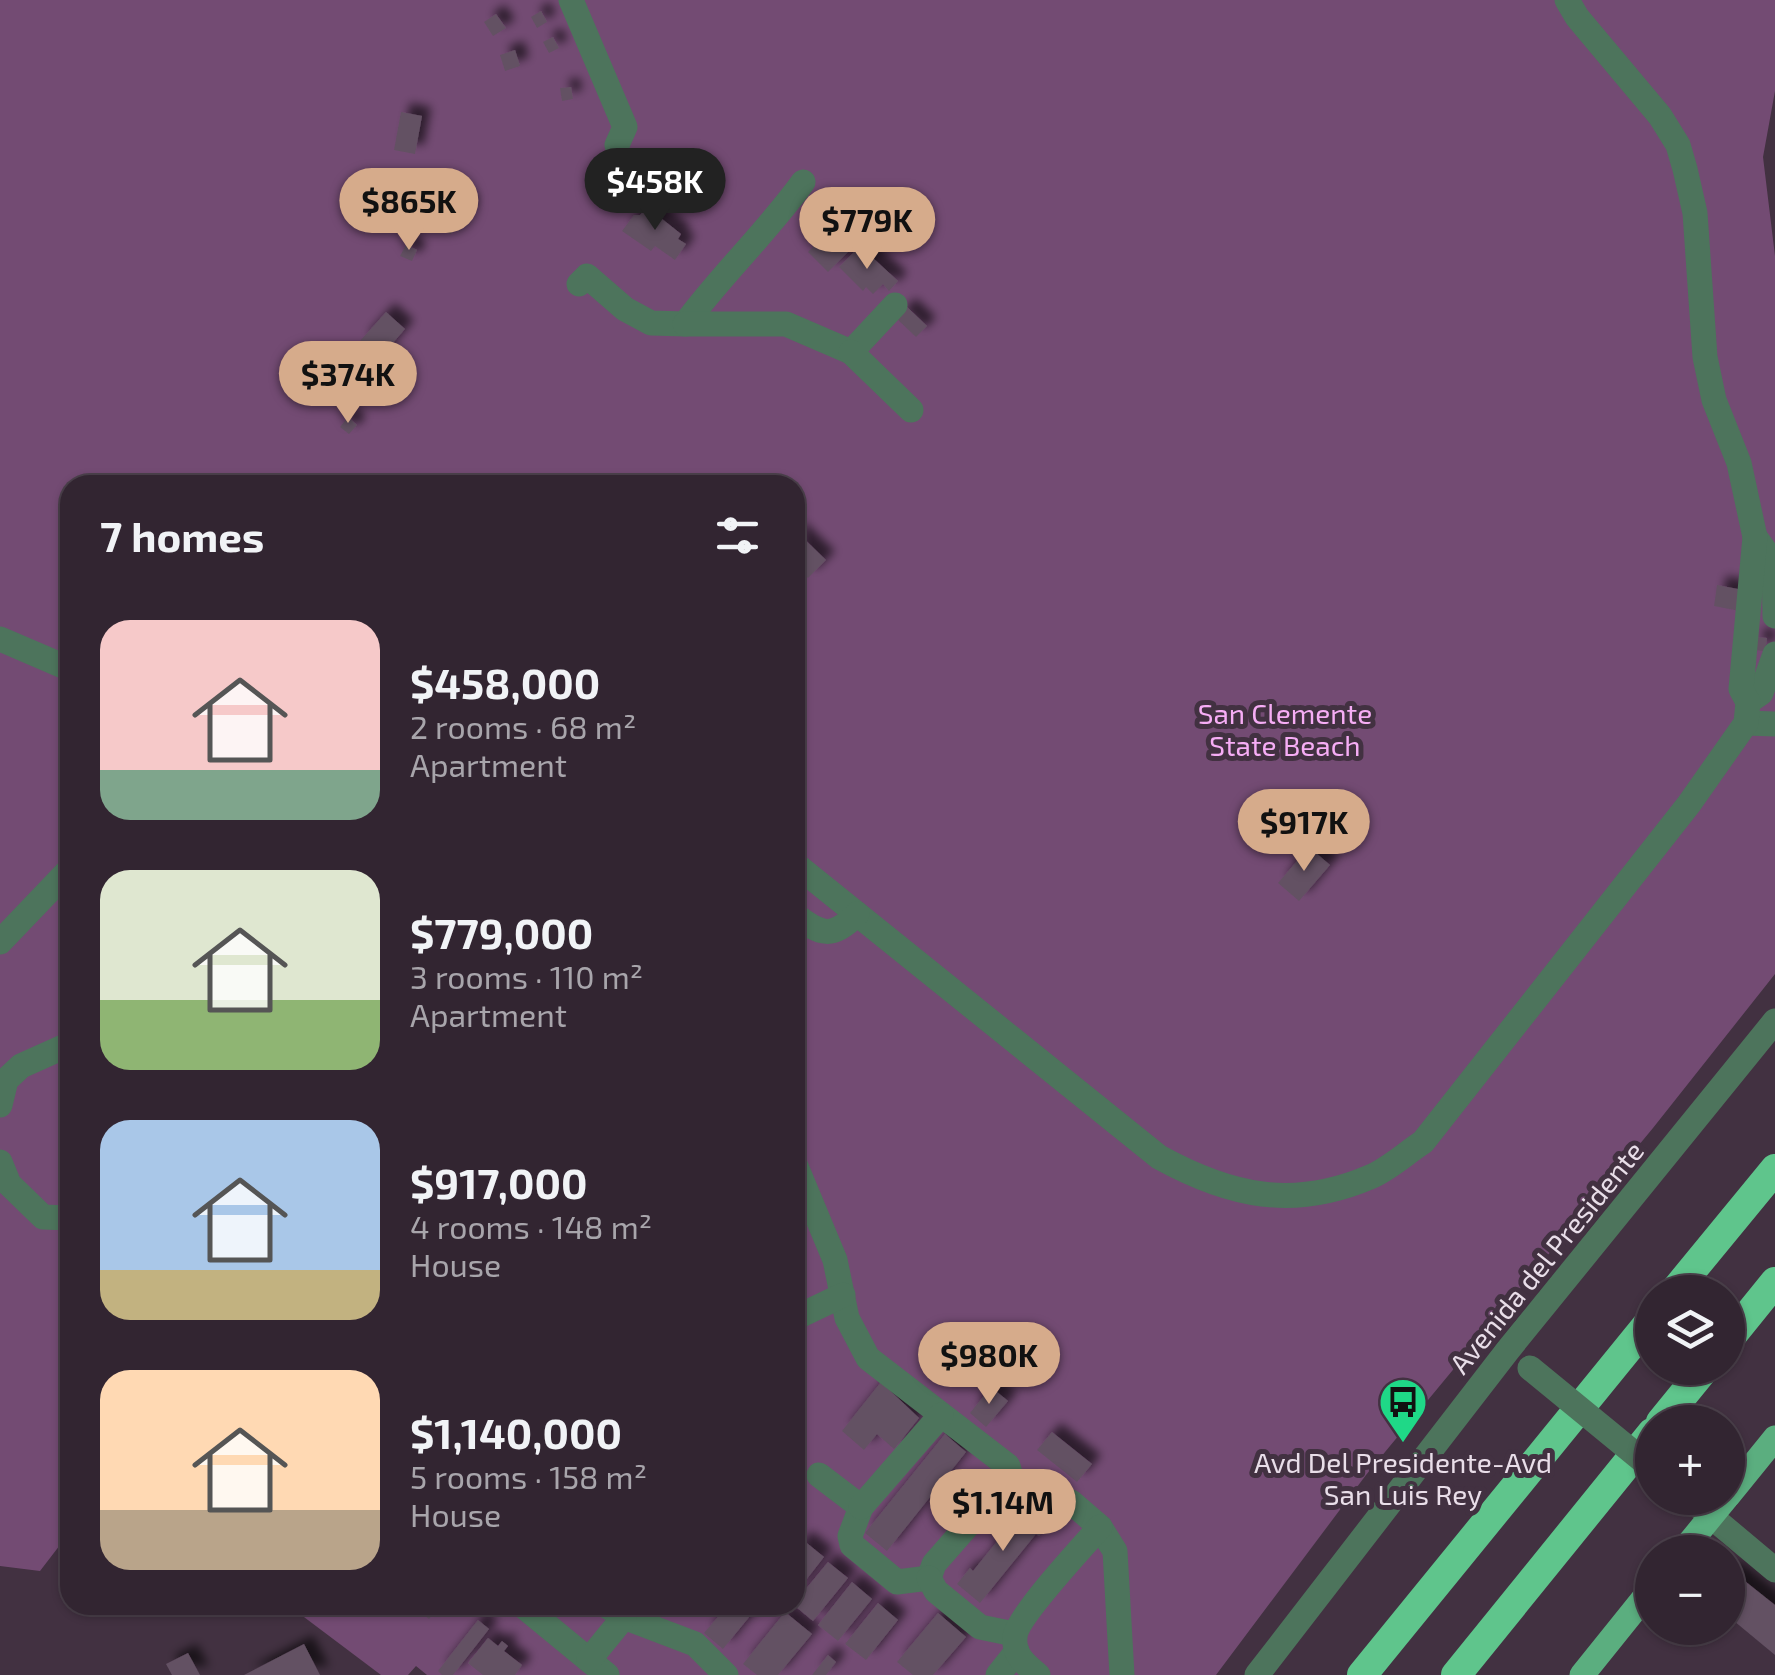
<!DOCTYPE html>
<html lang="en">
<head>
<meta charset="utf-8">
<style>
	:root { --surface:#322531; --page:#3d313d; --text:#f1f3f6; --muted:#a8a5ab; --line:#4d424d; --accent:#d6ab8b }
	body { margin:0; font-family:"Exo 2",sans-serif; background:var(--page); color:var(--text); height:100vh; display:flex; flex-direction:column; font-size:38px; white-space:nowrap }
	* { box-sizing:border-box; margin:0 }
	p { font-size:32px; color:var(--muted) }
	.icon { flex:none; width:55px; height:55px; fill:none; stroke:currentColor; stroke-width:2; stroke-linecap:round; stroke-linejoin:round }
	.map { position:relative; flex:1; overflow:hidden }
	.panel { position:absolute; left:60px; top:475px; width:745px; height:1140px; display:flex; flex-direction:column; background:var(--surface); border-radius:30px; box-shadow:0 2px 8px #0004,0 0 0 2px var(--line) }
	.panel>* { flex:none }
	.controls { position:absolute; left:1635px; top:1275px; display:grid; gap:20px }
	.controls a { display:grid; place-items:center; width:110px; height:110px; border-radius:50%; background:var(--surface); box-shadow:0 2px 8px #0004,0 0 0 2px var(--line); font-size:50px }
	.price { position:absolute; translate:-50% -85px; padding:0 22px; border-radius:35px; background:var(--accent); color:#111; font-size:32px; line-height:65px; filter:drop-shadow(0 2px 5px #0008) }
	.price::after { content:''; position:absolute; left:50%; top:60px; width:30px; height:22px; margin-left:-15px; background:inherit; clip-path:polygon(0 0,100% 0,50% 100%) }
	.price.current { background:#222; color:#fff }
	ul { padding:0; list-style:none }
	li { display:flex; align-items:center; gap:30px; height:250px; padding:0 40px }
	li span { display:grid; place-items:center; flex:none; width:280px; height:200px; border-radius:30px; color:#555 }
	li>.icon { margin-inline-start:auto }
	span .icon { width:120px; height:120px; fill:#fffc; stroke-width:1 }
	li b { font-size:42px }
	h2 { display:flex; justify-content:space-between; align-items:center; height:120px; padding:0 40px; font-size:42px }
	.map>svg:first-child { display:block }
	.green { fill:#734b73 }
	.building { fill:#635163; filter:url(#shadow) }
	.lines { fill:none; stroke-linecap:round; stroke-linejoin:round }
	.minor { stroke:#4d745c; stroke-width:25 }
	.major { stroke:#5bae7f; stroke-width:25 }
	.highway { stroke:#5fc58c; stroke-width:30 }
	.minor-bridge { stroke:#4d745c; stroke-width:25 }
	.labels { text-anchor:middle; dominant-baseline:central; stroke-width:10; stroke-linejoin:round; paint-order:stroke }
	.park-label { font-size:28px; fill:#f6adf5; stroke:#423141 }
	.street-label { font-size:28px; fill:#e9dee9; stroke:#423141 }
	.poi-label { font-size:28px; fill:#e9dee9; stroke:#423141 }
</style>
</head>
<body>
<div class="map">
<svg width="1775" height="1675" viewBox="0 0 1775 1675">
	<defs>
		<filter id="shadow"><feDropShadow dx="9" dy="-9" stdDeviation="5" flood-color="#0009"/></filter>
	</defs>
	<rect width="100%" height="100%" fill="#423141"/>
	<path class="green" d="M0 0H1775V91L1763 157 1775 256V974L1653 1128 1366 1475 1216 1675H427L416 1666 408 1675H381L288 1605H795V485H70V1532L40 1571 0 1566Z"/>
	<g class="building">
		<path d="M541 11 547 22 537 28 531 17Z"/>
		<path d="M496 14 506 28 493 36 484 22Z"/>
		<path d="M553 37 559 48 549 53 543 42Z"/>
		<path d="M515 50 520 66 505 71 500 55Z"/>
		<path d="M571 87 573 99 562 101 560 88Z"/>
		<path d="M401 112 422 116 415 154 394 150Z"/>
		<path d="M458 201 468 205 464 216 454 211Z"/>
		<path d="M647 207 681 234 678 239 686 244 675 260 655 246 651 251 622 231 634 215H640Z"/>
		<path d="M845 214 865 235 828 272 808 252Z"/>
		<path d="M445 219 455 223 451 234 440 229Z"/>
		<path d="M406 245 417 250 412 261 400 256Z"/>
		<path d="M860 246 898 281 889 291 883 284 873 294 866 287 863 291 839 267Z"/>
		<path d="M907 307 927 326 916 337 896 318Z"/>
		<path d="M386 312 405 329 379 359 360 341Z"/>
		<path d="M360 388 368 395 360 404 352 397Z"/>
		<path d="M348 417 357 425 349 434 340 427Z"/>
		<path d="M795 530 826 560 808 578 795 566Z"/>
		<path d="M1717 585 1743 590 1740 611 1714 606Z"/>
		<path d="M1755 637 1767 638 1765 651 1754 650Z"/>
		<path d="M1309 847 1330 865 1299 901 1278 883Z"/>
		<path d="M881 1382 919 1418 894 1449 877 1434 864 1450 842 1431Z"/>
		<path d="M991 1387 1008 1401 986 1427 970 1413Z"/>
		<path d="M1052 1432 1092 1464 1077 1482 1037 1450Z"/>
		<path d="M945 1434 966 1452 887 1551 865 1533Z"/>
		<path d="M1027 1504 1050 1522 1039 1536 1036 1534 980 1603 957 1584 970 1568 973 1571Z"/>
		<path d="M803 1540 824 1557 795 1594V1550Z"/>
		<path d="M828 1562 848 1578 813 1621 795 1606V1602Z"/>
		<path d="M1731 1570 1775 1605V1655L1728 1616V1573Z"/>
		<path d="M852 1582 872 1599 838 1641 818 1625Z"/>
		<path d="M878 1603 898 1620 866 1660 845 1644Z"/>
		<path d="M412 1605H441L429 1619Z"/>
		<path d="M728 1605H759L723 1649 704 1633Z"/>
		<path d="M785 1612 812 1634 778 1675H757L743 1664Z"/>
		<path d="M938 1613 966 1637 933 1675H913L897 1662Z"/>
		<path d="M478 1620 489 1629 453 1675H442L438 1671Z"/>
		<path d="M488 1638 498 1646 502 1641 508 1646 504 1651 522 1665 515 1675H483L468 1663Z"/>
		<path d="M304 1644 320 1675H244Z"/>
		<path d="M188 1653 200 1675H172L166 1664Z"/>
		<path d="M828 1655 836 1662 826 1675H812Z"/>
	</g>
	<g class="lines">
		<g class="minor">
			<path d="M571 0 625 127 617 145"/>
			<path d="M579 284 587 276 625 309 651 323 685 324C722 274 767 232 803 182"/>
			<path d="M685 324H786L851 352 895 305"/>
			<path d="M851 352 911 410"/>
			<path d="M1755 537 1774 563 1775 616"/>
			<path d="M0 639 70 669"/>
			<path d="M1748 702 1761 693 1775 654"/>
			<path d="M1746 723 1775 724"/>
			<path d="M795 864 1159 1157C1230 1196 1293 1210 1370 1177 1389 1169 1406 1153 1423 1142L1689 804 1746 723 1748 702 1741 689 1755 537 1739 463 1714 400 1705 357 1695 213 1685 169 1678 145 1660 116 1577 17 1567 0"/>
			<path d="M795 915C821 935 832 939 857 914"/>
			<path d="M0 942 70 869"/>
			<path d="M0 1105 6 1080 21 1066 70 1044"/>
			<path d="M0 1162 9 1184 43 1217 70 1218"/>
			<path d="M795 1164 835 1260 847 1318 868 1358 1008 1466 1011 1476 934 1564 929 1578"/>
			<path d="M795 1318 843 1295"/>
			<path d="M819 1475 861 1507 850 1536 852 1545 897 1582 929 1578"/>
			<path d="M1689 1498 1775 1570"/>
			<path d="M1071 1502 1100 1527 1115 1551 1122 1675"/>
			<path d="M861 1507 941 1415"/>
			<path d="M929 1578 936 1591 980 1627 1014 1634"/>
			<path d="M522 1605 607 1675"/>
			<path d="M605 1605 624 1617 695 1644 726 1675"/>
			<path d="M589 1660 624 1617"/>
			<path d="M998 1675 1017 1651"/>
			<path d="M1038 1675C1026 1665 1013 1655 1015 1637 1016 1618 1084 1545 1100 1527"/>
			<path d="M1257 1675 1508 1350 1775 1021"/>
		</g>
		<g class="major">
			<path d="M1728 1496 1775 1438"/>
			<path d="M1682 1552 1726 1498"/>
			<path d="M1582 1675 1652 1588"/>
		</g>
		<g class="highway">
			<path d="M1674 1292 1775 1169"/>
			<path d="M1728 1340 1775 1282"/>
			<path d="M1661 1422 1705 1368"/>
			<path d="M1362 1675 1652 1319"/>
			<path d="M1456 1675 1652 1433"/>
		</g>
		<path class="minor-bridge" d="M1530 1368 1652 1468"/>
	</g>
	<defs>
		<g id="bus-pin" transform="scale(2.5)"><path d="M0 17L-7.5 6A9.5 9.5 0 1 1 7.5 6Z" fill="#1fd887" stroke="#423141"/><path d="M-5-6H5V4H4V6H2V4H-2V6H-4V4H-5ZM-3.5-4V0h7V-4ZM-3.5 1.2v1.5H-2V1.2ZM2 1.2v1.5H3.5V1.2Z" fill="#111"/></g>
	</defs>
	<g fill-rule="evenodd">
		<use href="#bus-pin" x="1403" y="1402"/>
	</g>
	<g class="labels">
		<g class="park-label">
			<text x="1285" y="713">San Clemente<tspan x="1285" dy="32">State Beach</tspan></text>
		</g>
		<g class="street-label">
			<text transform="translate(1546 1257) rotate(-51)">Avenida del Presidente</text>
		</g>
		<g class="poi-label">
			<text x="1403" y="1462">Avd Del Presidente-Avd<tspan x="1403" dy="32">San Luis Rey</tspan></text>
		</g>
	</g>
</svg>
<div class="controls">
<a><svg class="icon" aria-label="layers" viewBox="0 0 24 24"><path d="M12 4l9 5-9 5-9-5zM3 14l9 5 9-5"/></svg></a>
<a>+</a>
<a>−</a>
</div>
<b class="price current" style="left:655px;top:233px">$458K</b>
<b class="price" style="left:409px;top:253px">$865K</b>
<b class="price" style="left:867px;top:272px">$779K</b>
<b class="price" style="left:348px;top:426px">$374K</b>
<b class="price" style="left:1304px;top:874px">$917K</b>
<b class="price" style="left:989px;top:1407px">$980K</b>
<b class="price" style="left:1003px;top:1554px">$1.14M</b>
<section class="panel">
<h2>7 homes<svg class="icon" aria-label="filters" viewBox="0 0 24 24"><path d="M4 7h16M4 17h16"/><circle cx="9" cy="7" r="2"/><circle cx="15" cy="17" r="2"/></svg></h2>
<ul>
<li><span style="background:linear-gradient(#f6c9c9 75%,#7fa58c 0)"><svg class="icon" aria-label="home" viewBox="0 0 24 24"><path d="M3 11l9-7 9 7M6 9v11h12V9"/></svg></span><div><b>$458,000</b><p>2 rooms · 68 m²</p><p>Apartment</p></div></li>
<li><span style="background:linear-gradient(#dfe7d0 65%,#8fb573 0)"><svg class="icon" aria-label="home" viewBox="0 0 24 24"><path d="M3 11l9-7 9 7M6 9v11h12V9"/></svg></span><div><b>$779,000</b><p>3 rooms · 110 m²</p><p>Apartment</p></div></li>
<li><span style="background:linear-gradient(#a9c7e8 75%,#c2b280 0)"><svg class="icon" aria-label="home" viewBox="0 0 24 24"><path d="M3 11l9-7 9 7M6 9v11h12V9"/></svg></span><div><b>$917,000</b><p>4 rooms · 148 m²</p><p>House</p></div></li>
<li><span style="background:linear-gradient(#ffd9b3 70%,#b9a48a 0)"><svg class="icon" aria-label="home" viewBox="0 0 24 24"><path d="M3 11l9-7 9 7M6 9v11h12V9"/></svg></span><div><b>$1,140,000</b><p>5 rooms · 158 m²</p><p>House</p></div></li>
</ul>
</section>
</div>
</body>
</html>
